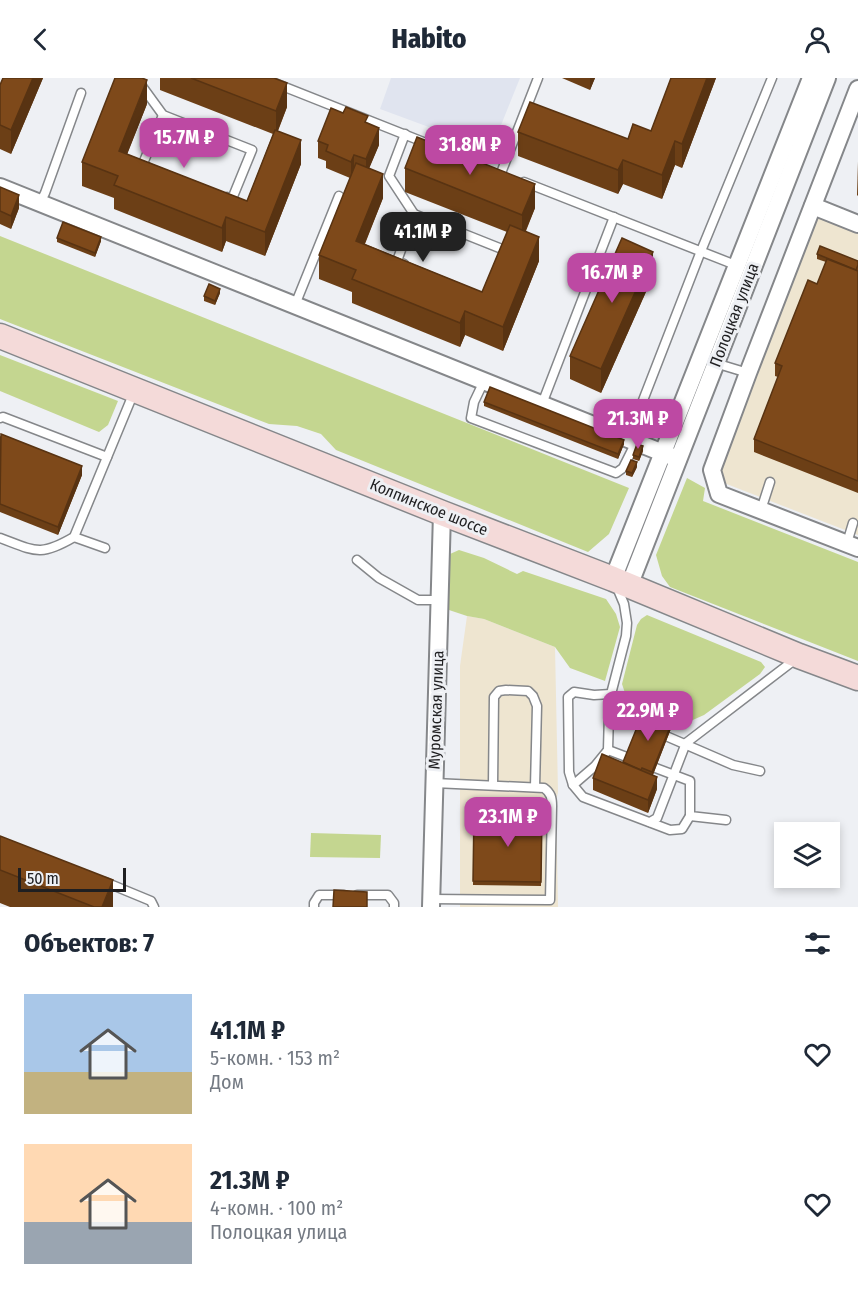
<!DOCTYPE html>
<html lang="ru">
<head>
<meta charset="utf-8">
<style>
	:root { --surface:#fff; --page:#f2f2f3; --text:#1f2937; --muted:#747a83; --accent:#bd49a3 }
	body { margin:0; font-family:"Fira Sans Condensed",sans-serif; background:var(--page); color:var(--text); height:100vh; display:flex; flex-direction:column; font-size:22px; white-space:nowrap }
	* { box-sizing:border-box; margin:0 }
	p { font-size:20px; color:var(--muted) }
	.icon { flex:none; width:33px; height:33px; fill:none; stroke:currentColor; stroke-width:2; stroke-linecap:round; stroke-linejoin:round }
	.map { position:relative; height:829px; overflow:hidden }
	.sheet { display:flex; flex-direction:column; background:var(--surface); flex:1 }
	.sheet>* { flex:none }
	.buttons { position:absolute; left:774px; top:744px; display:grid; gap:12px }
	.buttons a { display:grid; place-items:center; width:66px; height:66px; border-radius:0px; background:var(--surface); box-shadow:0 3px 9px #0003; font-size:30px }
	.scale { position:absolute; left:18px; bottom:15px; width:108px; box-sizing:border-box; padding-left:6px; border:3px solid #1f1f21; border-top:0; font-size:16px; line-height:21px; white-space:nowrap; color:#1f1f21; -webkit-text-stroke:4px #eef0f4; paint-order:stroke }
	.price { position:absolute; translate:-50% -51px; padding:0 14px; border-radius:12px; background:var(--accent); color:#fff; font-size:20px; line-height:39px; filter:drop-shadow(0 2px 3px #0008) }
	.price::after { content:''; position:absolute; left:50%; top:36px; width:18px; height:14px; margin-left:-9px; background:inherit; clip-path:polygon(0 0,100% 0,50% 100%) }
	.price.on { background:#222; color:#fff }
	ul { padding:0; list-style:none }
	li { display:flex; align-items:center; gap:18px; height:150px; padding:0 24px }
	li span { display:grid; place-items:center; flex:none; width:168px; height:120px; border-radius:0px; color:#555 }
	li>.icon { margin-inline-start:auto }
	span .icon { width:72px; height:72px; fill:#fffc; stroke-width:1 }
	li b { font-size:26px }
	h2 { display:flex; justify-content:space-between; align-items:center; height:72px; padding:0 24px; font-size:26px }
	header { display:flex; justify-content:space-between; align-items:center; height:78px; padding:0 24px; background:var(--surface); font-size:27px; font-weight:800 }
	.map>svg:first-child { display:block }
	.commercial { fill:#eee5d0 }
	.built { fill:#e0e4ef }
	.green { fill:#c4d690 }
	.lines { fill:none; stroke-linecap:round; stroke-linejoin:round }
	.service-casing { stroke:#85878a; stroke-width:11 }
	.minor-casing { stroke:#85878a; stroke-width:20 }
	.secondary-casing { stroke:#85878a; stroke-width:27 }
	.service { stroke:#fff; stroke-width:8 }
	.minor { stroke:#fff; stroke-width:16 }
	.secondary { stroke:#f4dad9; stroke-width:24 }
	.wall { fill:#6c3f16 }
	.shaded-wall { fill:#583312 }
	.building { fill:#7e491a; stroke:#583312; stroke-width:1.5 }
	.labels { text-anchor:middle; dominant-baseline:central; stroke-width:6; stroke-linejoin:round; paint-order:stroke }
	.street-label { font-size:16px; fill:#1f1f21; stroke:#eef0f4 }
</style>
</head>
<body>
<header><svg class="icon" aria-label="back" viewBox="0 0 24 24"><path d="M15 5l-7 7 7 7"/></svg>Habito<svg class="icon" aria-label="person" viewBox="0 0 24 24"><circle cx="12" cy="8" r="4"/><path d="M4 21q1-7 8-7t8 7"/></svg></header>
<div class="map">
<svg width="858" height="829" viewBox="0 0 858 829">
	<rect width="100%" height="100%" fill="#eef0f4"/>
	<g class="commercial">
		<path d="M806 133 858 153V457L706 398Z"/>
		<path d="M467 538 484 541 555 569 558 714 556 723 558 829H460V588Z"/>
	</g>
	<path class="built" d="M391 0H520L491 72 380 31Z"/>
	<g class="green">
		<path d="M0 158 629 410 609 456 588 474 336 372 321 356 297 348 269 346 0 241Z"/>
		<path d="M0 277 118 323 108 347 99 354 0 313Z"/>
		<path d="M687 400 705 410 703 423 858 484V583L670 509 662 498 656 477Z"/>
		<path d="M459 472 484 480 517 496 523 493 606 521 616 536 620 549 605 603 570 590 555 569 484 541 467 538 449 532 446 484 450 476Z"/>
		<path d="M647 537 761 584 765 589 760 596 704 637 686 645 641 626 636 631 627 621 622 606 637 547 641 541Z"/>
		<path d="M311 755 381 757 380 780 310 779Z"/>
	</g>
	<g class="lines">
		<g class="service-casing">
			<g id="service">
				<path d="M136 0 163 37 252 72 232 121 227 119"/>
				<path d="M262 0 426 65"/>
				<path d="M405 56 389 98 414 136 507 173 506 175"/>
				<path d="M147 89 142 88 163 37"/>
				<path d="M501 95 538 0"/>
				<path d="M524 104 738 188"/>
				<path d="M40 125 45 115 81 15"/>
				<path d="M404 186 397 183 414 136"/>
				<path d="M295 227 339 118"/>
				<path d="M715 285 748 295"/>
				<path d="M484 303 474 324 471 340 616 395 623 390 636 364"/>
				<path d="M542 326 614 139"/>
				<path d="M0 340 3 339 107 379"/>
				<path d="M628 361 701 173 772 0"/>
				<path d="M761 432 770 404"/>
				<path d="M74 459 105 470"/>
				<path d="M0 460C35 473 40 479 74 459L134 314"/>
				<path d="M847 465 853 445"/>
				<path d="M357 482 379 500 418 522H439"/>
				<path d="M611 616 594 617 574 614 568 619 569 694 573 707 583 719 670 752 682 751 690 738"/>
				<path d="M609 635 647 650"/>
				<path d="M659 655 733 687 760 693"/>
				<path d="M608 672 690 703V738L726 742"/>
				<path d="M493 707 494 619 499 613 506 612 528 613 533 618 537 628 535 709"/>
				<path d="M573 707 595 688 608 672 609 635 611 616 626 558 627 545 624 526 616 507"/>
				<path d="M650 744 657 740 686 665 797 580"/>
				<path d="M105 804 151 823 154 829"/>
				<path d="M357 817H388L394 825V829"/>
				<path d="M431 821 550 822 552 728C552 720 551 715 544 710L434 705"/>
				<path d="M314 829V825L319 817H344"/>
			</g>
		</g>
		<g class="minor-casing">
			<g id="minor">
				<path d="M858 11 748 295 712 392 719 416 858 470"/>
				<path d="M0 109 678 381"/>
				<path d="M813 128 858 146"/>
				<path d="M613 501 811 0"/>
				<path d="M629 508 827 0"/>
				<path d="M431 829 442 435"/>
			</g>
		</g>
		<g class="secondary-casing">
			<path id="secondary" d="M0 258 442 435 613 501 799 578 858 600"/>
		</g>
		<use href="#service" class="service"/>
		<use href="#minor" class="minor"/>
		<use href="#secondary" class="secondary"/>
	</g>
	<g class="wall">
		<path d="M3 0H43L11 76 0 71V7Z"/>
		<path d="M160 0H274L287 29 278 53 301 86 265 178 226 163 222 174 114 131V120L82 108V84L147 26 127 76 247 123 273 56 160 12Z"/>
		<path d="M562 0H595L590 12Z"/>
		<path d="M671 0H716L682 90 675 87 662 121 623 106 618 116 518 78V54L628 61 651 53Z"/>
		<path d="M368 45 379 67 369 90 383 120 365 166 482 214 507 154 405 114V90L535 130 526 153 539 183 503 273 465 257 460 269 352 225V214L319 201V177L350 100 326 90V83L318 80V63Z"/>
		<path d="M858 83V118L857 117Z"/>
		<path d="M0 109 19 130 11 151 0 146Z"/>
		<path d="M57 160 101 163 95 179 57 164Z"/>
		<path d="M817 176 858 183V415L754 374V361L778 299 775 298V285L817 206 826 184 817 181Z"/>
		<path d="M653 198 601 315 570 301V278Z"/>
		<path d="M220 215 215 227 204 223V218Z"/>
		<path d="M484 324 624 366 618 381 484 328Z"/>
		<path d="M0 358 82 397 58 457 0 434Z"/>
		<path d="M643 373 639 383 633 381V377Z"/>
		<path d="M637 389 632 399 626 397V393Z"/>
		<path d="M672 648 653 697 657 711 648 735 593 712V700L623 685Z"/>
		<path d="M474 735 542 736 541 808 473 807Z"/>
		<path d="M0 758 113 829H10L0 825Z"/>
	</g>
	<g class="shaded-wall">
		<path d="M33 0H43L11 76V52Z"/>
		<path d="M590 0H595L590 12Z"/>
		<path d="M707 0H716L682 90V66Z"/>
		<path d="M147 2V26L119 97V73Z"/>
		<path d="M287 5V29L276 57V33Z"/>
		<path d="M379 50V67L366 98V81Z"/>
		<path d="M301 62V86L265 178V154Z"/>
		<path d="M675 63V87L662 121V97Z"/>
		<path d="M354 77V93L351 100V84Z"/>
		<path d="M623 82V106L618 116V92Z"/>
		<path d="M383 96V120L356 187V163Z"/>
		<path d="M535 106V130L522 161V137Z"/>
		<path d="M19 117V130L11 151V138Z"/>
		<path d="M226 139V163L222 174V150Z"/>
		<path d="M101 159V163L95 179V175Z"/>
		<path d="M539 159V183L503 273V249Z"/>
		<path d="M653 174V198L601 315V291Z"/>
		<path d="M220 211V215L215 227V223Z"/>
		<path d="M465 233V257L460 269V245Z"/>
		<path d="M624 362V366L618 381V376Z"/>
		<path d="M643 368V373L639 383V379Z"/>
		<path d="M637 384V389L632 399V395Z"/>
		<path d="M82 388V397L58 457V449Z"/>
		<path d="M672 644V648L652 699V694Z"/>
		<path d="M657 699V711L648 735V722Z"/>
		<path d="M113 802V829H102Z"/>
	</g>
	<g class="building">
		<path d="M3 0H33L11 52 0 47V7Z"/>
		<path d="M115 0H142L147 2 119 73 247 123 275 52 301 62 265 154 226 139 222 150 114 107 118 98 82 84Z"/>
		<path d="M191 0H274L287 5 276 33Z"/>
		<path d="M671 0H707L682 66 675 63 662 97 623 82 618 92 518 54 530 24 628 61 633 46 651 53Z"/>
		<path d="M346 29 368 38 365 44 379 50 366 81 354 77 351 84 326 73 328 67 318 63 331 30 343 35Z"/>
		<path d="M417 59 535 106 522 137 405 90Z"/>
		<path d="M356 85 383 96 356 163 482 214 510 147 539 159 503 249 465 233 460 245 352 201 356 192 319 177Z"/>
		<path d="M0 109 19 117 11 138 0 133Z"/>
		<path d="M63 144 101 159 95 175 57 160Z"/>
		<path d="M622 160 653 174 601 291 570 278Z"/>
		<path d="M820 168 858 183V187L856 192 817 176Z"/>
		<path d="M827 181 858 193V403L754 361 782 288 775 285 808 202 817 206Z"/>
		<path d="M209 206 220 211 215 223 204 218Z"/>
		<path d="M490 309 624 362 618 376 484 324Z"/>
		<path d="M1 356 82 388 58 449 0 426Z"/>
		<path d="M637 366 643 368 639 379 633 377Z"/>
		<path d="M631 382 637 384 632 395 626 393Z"/>
		<path d="M644 632 672 644 652 694 642 690 641 692 623 684Z"/>
		<path d="M602 676 657 699 648 722 593 700Z"/>
		<path d="M474 735 542 736 541 804 473 803Z"/>
		<path d="M0 758 113 802 102 829H94L0 792Z"/>
		<path d="M334 812 367 814V829H333Z"/>
	</g>
	<g class="labels">
		<g class="street-label">
			<text transform="translate(734 237) rotate(-69)">Полоцкая улица</text>
			<text transform="translate(429 429) rotate(22)">Колпинское шоссе</text>
			<text transform="translate(436 632) rotate(-88)">Муромская улица</text>
		</g>
	</g>
</svg>
<div class="buttons">
<a><svg class="icon" aria-label="layers" viewBox="0 0 24 24"><path d="M12 4l9 5-9 5-9-5zM3 14l9 5 9-5"/></svg></a>
</div>
<div class="scale">50 m</div>
<b class="price" style="left:184px;top:91px">15.7M ₽</b>
<b class="price" style="left:470px;top:98px">31.8M ₽</b>
<b class="price on" style="left:423px;top:185px">41.1M ₽</b>
<b class="price" style="left:612px;top:226px">16.7M ₽</b>
<b class="price" style="left:638px;top:372px">21.3M ₽</b>
<b class="price" style="left:648px;top:664px">22.9M ₽</b>
<b class="price" style="left:508px;top:770px">23.1M ₽</b>
</div>
<section class="sheet">
<h2>Объектов: 7<svg class="icon" aria-label="filters" viewBox="0 0 24 24"><path d="M4 7h16M4 17h16"/><circle cx="9" cy="7" r="2"/><circle cx="15" cy="17" r="2"/></svg></h2>
<ul>
<li><span style="background:linear-gradient(#a9c7e8 65%,#c2b280 0)"><svg class="icon" aria-label="home" viewBox="0 0 24 24"><path d="M3 11l9-7 9 7M6 9v11h12V9"/></svg></span><div><b>41.1M ₽</b><p>5-комн. · 153 m²</p><p>Дом</p></div><svg class="icon" aria-label="heart" viewBox="0 0 24 24"><path d="M12 20l-8-8c-3-5 5-10 8-4 3-6 11-1 8 4z"/></svg></li>
<li><span style="background:linear-gradient(#ffd9b3 65%,#9aa5b1 0)"><svg class="icon" aria-label="home" viewBox="0 0 24 24"><path d="M3 11l9-7 9 7M6 9v11h12V9"/></svg></span><div><b>21.3M ₽</b><p>4-комн. · 100 m²</p><p>Полоцкая улица</p></div><svg class="icon" aria-label="heart" viewBox="0 0 24 24"><path d="M12 20l-8-8c-3-5 5-10 8-4 3-6 11-1 8 4z"/></svg></li>
</ul>
</section>
</body>
</html>
